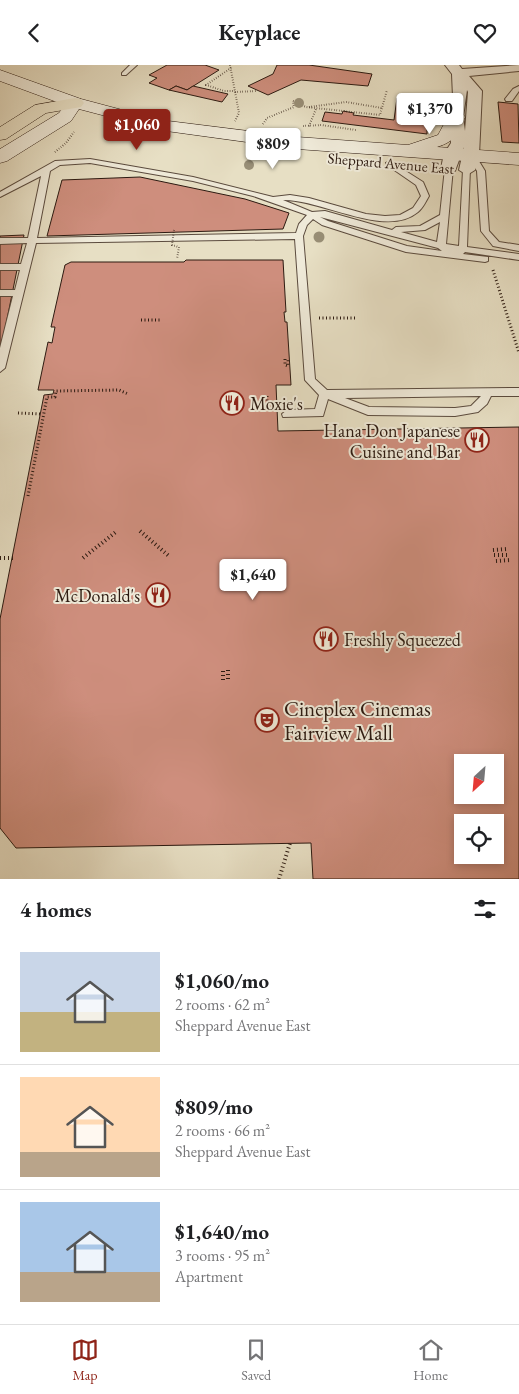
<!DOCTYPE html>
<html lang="en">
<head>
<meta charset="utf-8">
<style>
	:root { --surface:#fff; --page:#f6f6f6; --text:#202124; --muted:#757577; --line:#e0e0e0; --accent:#8f2418 }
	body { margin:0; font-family:"EB Garamond",serif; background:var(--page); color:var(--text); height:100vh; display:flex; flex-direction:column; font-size:19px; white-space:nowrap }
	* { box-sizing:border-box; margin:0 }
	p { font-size:16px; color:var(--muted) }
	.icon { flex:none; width:28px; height:28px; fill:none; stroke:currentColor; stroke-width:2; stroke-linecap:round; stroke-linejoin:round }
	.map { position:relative; height:814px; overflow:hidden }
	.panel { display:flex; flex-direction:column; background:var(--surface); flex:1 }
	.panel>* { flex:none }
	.needle { width:32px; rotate:206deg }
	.tools { position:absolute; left:454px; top:689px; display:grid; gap:10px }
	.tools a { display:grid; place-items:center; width:50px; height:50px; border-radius:0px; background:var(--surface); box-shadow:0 2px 8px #0003; font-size:25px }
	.price { position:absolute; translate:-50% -42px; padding:0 11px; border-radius:5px; background:#fff; color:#222; font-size:16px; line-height:32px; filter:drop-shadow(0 1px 2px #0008) }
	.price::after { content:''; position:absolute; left:50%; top:30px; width:15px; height:11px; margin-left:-8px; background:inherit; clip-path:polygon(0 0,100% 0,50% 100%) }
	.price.on { background:var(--accent); color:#fff }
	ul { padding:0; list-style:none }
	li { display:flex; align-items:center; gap:15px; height:125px; padding:0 20px }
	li+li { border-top:1px solid var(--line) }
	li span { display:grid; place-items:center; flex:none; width:140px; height:100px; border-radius:0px; color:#555 }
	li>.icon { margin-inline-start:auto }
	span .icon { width:60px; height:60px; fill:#fffc; stroke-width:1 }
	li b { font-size:21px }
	h2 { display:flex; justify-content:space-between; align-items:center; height:60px; padding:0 20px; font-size:21px }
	header { display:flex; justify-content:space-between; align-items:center; height:65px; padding:0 20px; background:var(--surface); font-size:22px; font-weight:700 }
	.menu { display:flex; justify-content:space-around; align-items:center; height:70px; border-top:1px solid var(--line); background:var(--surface); font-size:14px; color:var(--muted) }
	.menu a { display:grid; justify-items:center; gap:2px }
	.menu .on { color:var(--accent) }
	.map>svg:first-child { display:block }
	.building { fill:#ce8e7d; stroke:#2c1a11; fill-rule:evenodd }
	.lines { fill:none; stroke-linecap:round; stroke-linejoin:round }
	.lane-casing { stroke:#5b4b3e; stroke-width:2 }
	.street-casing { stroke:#5b4b3e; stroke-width:2 }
	.secondary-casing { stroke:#2c1a11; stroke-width:1 }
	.highway-casing { stroke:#2c1a11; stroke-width:1 }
	.path-far2 { stroke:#2c1a11; stroke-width:2; stroke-dasharray:0.5 2; stroke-linecap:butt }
	.path-far1 { stroke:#2c1a11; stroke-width:3; stroke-dasharray:1 2.5; stroke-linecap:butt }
	.path { stroke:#2c1a11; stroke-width:4; stroke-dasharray:1 3; stroke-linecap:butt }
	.lane { fill:#efead9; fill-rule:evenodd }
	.street { fill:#efead9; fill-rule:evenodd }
	.secondary { fill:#efead9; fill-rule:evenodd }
	.highway { fill:#e7dfc4; fill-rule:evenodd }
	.path-bridge { stroke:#2c1a11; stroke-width:2; stroke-dasharray:0.5 2; stroke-linecap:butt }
	.tree { fill:#988e76 }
	.labels { text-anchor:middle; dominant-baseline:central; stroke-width:4; stroke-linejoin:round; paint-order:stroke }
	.far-street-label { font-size:15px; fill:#2c1a11; stroke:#efead9 }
	.poi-label { font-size:18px; fill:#2c1a11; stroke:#efead9; text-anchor:start }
	.near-poi-label { font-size:21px; fill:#2c1a11; stroke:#efead9; text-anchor:start }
</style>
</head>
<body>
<header><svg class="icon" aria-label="back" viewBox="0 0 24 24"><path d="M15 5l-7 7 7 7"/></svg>Keyplace<svg class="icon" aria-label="heart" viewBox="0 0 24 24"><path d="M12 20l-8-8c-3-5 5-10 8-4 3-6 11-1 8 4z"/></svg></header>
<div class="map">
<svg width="519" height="814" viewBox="0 0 519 814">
	<rect width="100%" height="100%" fill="#e7dfc4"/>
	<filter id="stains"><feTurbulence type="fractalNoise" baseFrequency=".004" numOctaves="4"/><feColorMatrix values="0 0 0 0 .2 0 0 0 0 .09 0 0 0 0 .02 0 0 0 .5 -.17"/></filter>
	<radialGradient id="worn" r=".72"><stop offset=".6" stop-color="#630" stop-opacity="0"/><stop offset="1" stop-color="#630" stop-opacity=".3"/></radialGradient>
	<g class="building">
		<path d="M167 0H205L219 5 187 25 176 21 169 25 149 18 157 13 149 10Z"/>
		<path d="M277 0H309L372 9 368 21 301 15 268 30 248 21 273 9Z"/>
		<path d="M176 21 187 25 193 21 228 29 222 37 169 25Z"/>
		<path d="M412 29 432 30 430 60 427 59V69L322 56 325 47 342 49 343 46 354 48 353 50 394 55 397 33 412 34Z"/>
		<path d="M498 37 518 39 519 78 502 77Z"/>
		<path d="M140 112 245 134 289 148 283 164 47 171 62 115Z"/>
		<path d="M24 170 0 289V171Z"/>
		<path d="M186 195H283L286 247H284L285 257H287L291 320H276L278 366 519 362V814H313L311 778 16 783 0 763V554L44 330 53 329 54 325H38L48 277 52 278 55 262H51L65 200 71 197H184ZM462 698H495V730H462ZM462 758H495V790H462Z"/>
	</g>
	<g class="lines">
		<g class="lane-casing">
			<g id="lane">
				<path d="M130 0H137L126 10H122V8Z"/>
				<path d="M519 21V26L512 36H506L505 34 513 24Z"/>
				<path d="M468 88H474L485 106 489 166 499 177 519 180V186L493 181 481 166 477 106 467 90Z"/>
				<path d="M90 94 193 112 273 132 290 130 309 133 366 149 385 151 400 150 413 143 421 131 416 120 387 100 386 98 390 96 423 117 429 131C426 136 423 143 418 147 386 174 321 134 283 135L312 147 325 146 392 165 396 162 420 161 440 150 445 103 449 101 453 103 446 179 459 181 463 105 470 103 467 182 519 189V195L465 187 463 189 488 192V196L485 197 406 187 322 160 313 154 307 160 303 171 315 314 327 325 519 323V331H491L487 339 478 347 455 351 368 350 328 334 323 351 283 352 282 349 287 345 315 344 319 330 305 315 295 174 36 178 5 303 0 307V283L13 231H0V225H15L20 205H0V199H21L27 178 0 179V173H28L41 111 0 132V127L55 96ZM90 98 193 116 253 131 307 150 299 159 296 168 37 173 50 106 60 100ZM320 152 438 183 442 186 407 181 328 156ZM440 157 437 177 401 167 425 165ZM481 331 471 341 455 343 369 342 345 333Z"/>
			</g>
		</g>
		<g class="street-casing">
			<path id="street" d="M445 0H459L462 4 519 0V6L469 11 482 26 479 90 475 105 467 110 459 105 464 82 455 106H443L441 103 444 89 451 78 449 52 453 32 452 9ZM467 25 468 27 465 66 463 52Z"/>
		</g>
		<g class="secondary-casing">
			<path id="secondary" d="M0 5 81 34 160 55 297 72 408 80 438 70 450 48H462L465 52C456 70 456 76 437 82L519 88V100L297 84 159 65 79 44 71 56 7 96 0 98V84L59 48 65 40 0 16Z"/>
		</g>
		<g class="highway-casing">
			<path id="highway" d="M75 33 81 34 84 38 81 42 46 48 6 74 0 75V62L35 40Z"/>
		</g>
		<g class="path-far2">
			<path d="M230 0 239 48 235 56"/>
			<path d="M231 3 206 20 224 26H235"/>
			<path d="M235 27 256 26"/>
			<path d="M309 42 346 37 382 43"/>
			<path d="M263 59 267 53 294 42 293 36 306 42 380 50 387 25"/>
			<path d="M303 61 321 60 356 65"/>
			<path d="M309 61 316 44"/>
			<path d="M55 87 66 78 74 67"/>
		</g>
		<g class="path-far1">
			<path d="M493 205 519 288"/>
			<path d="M319 253H355"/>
			<path d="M141 255H162"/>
			<path d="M285 294V300L288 301V294"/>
			<path d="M267 331V340"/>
			<path d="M18 348 41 349"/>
			<path d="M28 431 47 332H55L56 326 119 325 128 329"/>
		</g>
		<g class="path">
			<path d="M140 466 170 492"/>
			<path d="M493 485 507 484"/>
			<path d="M494 490H508"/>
			<path d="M0 493H13"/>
			<path d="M83 493 117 466"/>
			<path d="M496 496 510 495"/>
			<path d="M228 605V617"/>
			<path d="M223 606V617"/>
			<path d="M279 814 290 778"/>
		</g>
		<use href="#lane" class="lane"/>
		<use href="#street" class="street"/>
		<use href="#secondary" class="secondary"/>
		<use href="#highway" class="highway"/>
		<path class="path-bridge" d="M174 165 172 180 179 182 177 194"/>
	</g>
	<g class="tree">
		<circle cx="299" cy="38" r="5"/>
		<circle cx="249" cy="100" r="5"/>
		<circle cx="319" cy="172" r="5.5"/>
	</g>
	<defs>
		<g id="restaurant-ring" transform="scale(1.25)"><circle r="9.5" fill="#efead9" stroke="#8f2418" stroke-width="1.5"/><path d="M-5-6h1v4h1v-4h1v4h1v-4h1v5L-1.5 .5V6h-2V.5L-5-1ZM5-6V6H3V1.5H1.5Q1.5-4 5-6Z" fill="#8f2418"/></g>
		<g id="theatre-ring" transform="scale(1.25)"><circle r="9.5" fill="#efead9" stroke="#8f2418" stroke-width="1.5"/><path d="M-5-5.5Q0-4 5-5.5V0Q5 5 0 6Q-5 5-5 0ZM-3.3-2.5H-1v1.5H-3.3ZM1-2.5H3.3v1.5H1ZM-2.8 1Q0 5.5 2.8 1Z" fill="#8f2418"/></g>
	</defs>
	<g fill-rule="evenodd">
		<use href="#restaurant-ring" x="232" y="338"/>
		<use href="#restaurant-ring" x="477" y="375"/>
		<use href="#restaurant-ring" x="158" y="530"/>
		<use href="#restaurant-ring" x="326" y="574"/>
		<use href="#theatre-ring" x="267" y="655"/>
	</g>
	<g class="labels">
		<g class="far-street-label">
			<text transform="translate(391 98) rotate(5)">Sheppard Avenue East</text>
		</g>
		<g class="poi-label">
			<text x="250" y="338">Moxie's</text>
			<text x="460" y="365" text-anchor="end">Hana Don Japanese<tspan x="460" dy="21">Cuisine and Bar</tspan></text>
			<text x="140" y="530" text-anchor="end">McDonald's</text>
			<text x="344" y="574">Freshly Squeezed</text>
		</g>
		<g class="near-poi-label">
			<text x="284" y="643">Cineplex Cinemas<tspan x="284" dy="24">Fairview Mall</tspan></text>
		</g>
	</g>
	<rect width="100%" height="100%" filter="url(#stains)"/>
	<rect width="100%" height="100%" fill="url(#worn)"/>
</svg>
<div class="tools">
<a><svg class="needle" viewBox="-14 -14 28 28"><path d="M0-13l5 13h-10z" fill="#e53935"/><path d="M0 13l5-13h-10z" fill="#757577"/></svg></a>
<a><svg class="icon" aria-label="locate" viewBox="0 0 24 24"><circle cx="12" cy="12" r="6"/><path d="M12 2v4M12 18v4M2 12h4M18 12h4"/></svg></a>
</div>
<b class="price" style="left:430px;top:70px">$1,370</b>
<b class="price on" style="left:137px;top:86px">$1,060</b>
<b class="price" style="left:273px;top:105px">$809</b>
<b class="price" style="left:253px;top:536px">$1,640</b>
</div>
<section class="panel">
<h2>4 homes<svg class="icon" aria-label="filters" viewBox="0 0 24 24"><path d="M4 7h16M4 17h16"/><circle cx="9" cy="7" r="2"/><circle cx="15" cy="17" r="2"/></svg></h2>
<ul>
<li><span style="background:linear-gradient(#c9d6e8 60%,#c2b280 0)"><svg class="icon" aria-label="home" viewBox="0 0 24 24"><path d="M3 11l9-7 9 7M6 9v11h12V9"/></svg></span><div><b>$1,060/mo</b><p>2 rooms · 62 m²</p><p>Sheppard Avenue East</p></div></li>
<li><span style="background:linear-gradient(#ffd9b3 75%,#b9a48a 0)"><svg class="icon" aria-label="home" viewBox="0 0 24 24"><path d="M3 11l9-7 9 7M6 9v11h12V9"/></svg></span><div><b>$809/mo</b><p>2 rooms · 66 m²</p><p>Sheppard Avenue East</p></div></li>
<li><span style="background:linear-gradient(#a9c7e8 70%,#b9a48a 0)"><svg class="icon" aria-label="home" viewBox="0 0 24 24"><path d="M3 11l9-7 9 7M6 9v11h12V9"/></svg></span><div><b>$1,640/mo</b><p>3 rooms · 95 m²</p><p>Apartment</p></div></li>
</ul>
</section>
<nav class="menu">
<a class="on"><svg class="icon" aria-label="map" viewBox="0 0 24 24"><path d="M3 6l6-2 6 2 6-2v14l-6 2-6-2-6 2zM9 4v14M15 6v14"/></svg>Map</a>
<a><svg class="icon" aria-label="saved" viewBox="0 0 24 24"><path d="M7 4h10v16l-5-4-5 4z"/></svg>Saved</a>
<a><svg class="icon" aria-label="home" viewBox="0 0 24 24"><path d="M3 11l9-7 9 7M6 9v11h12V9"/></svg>Home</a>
</nav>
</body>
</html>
